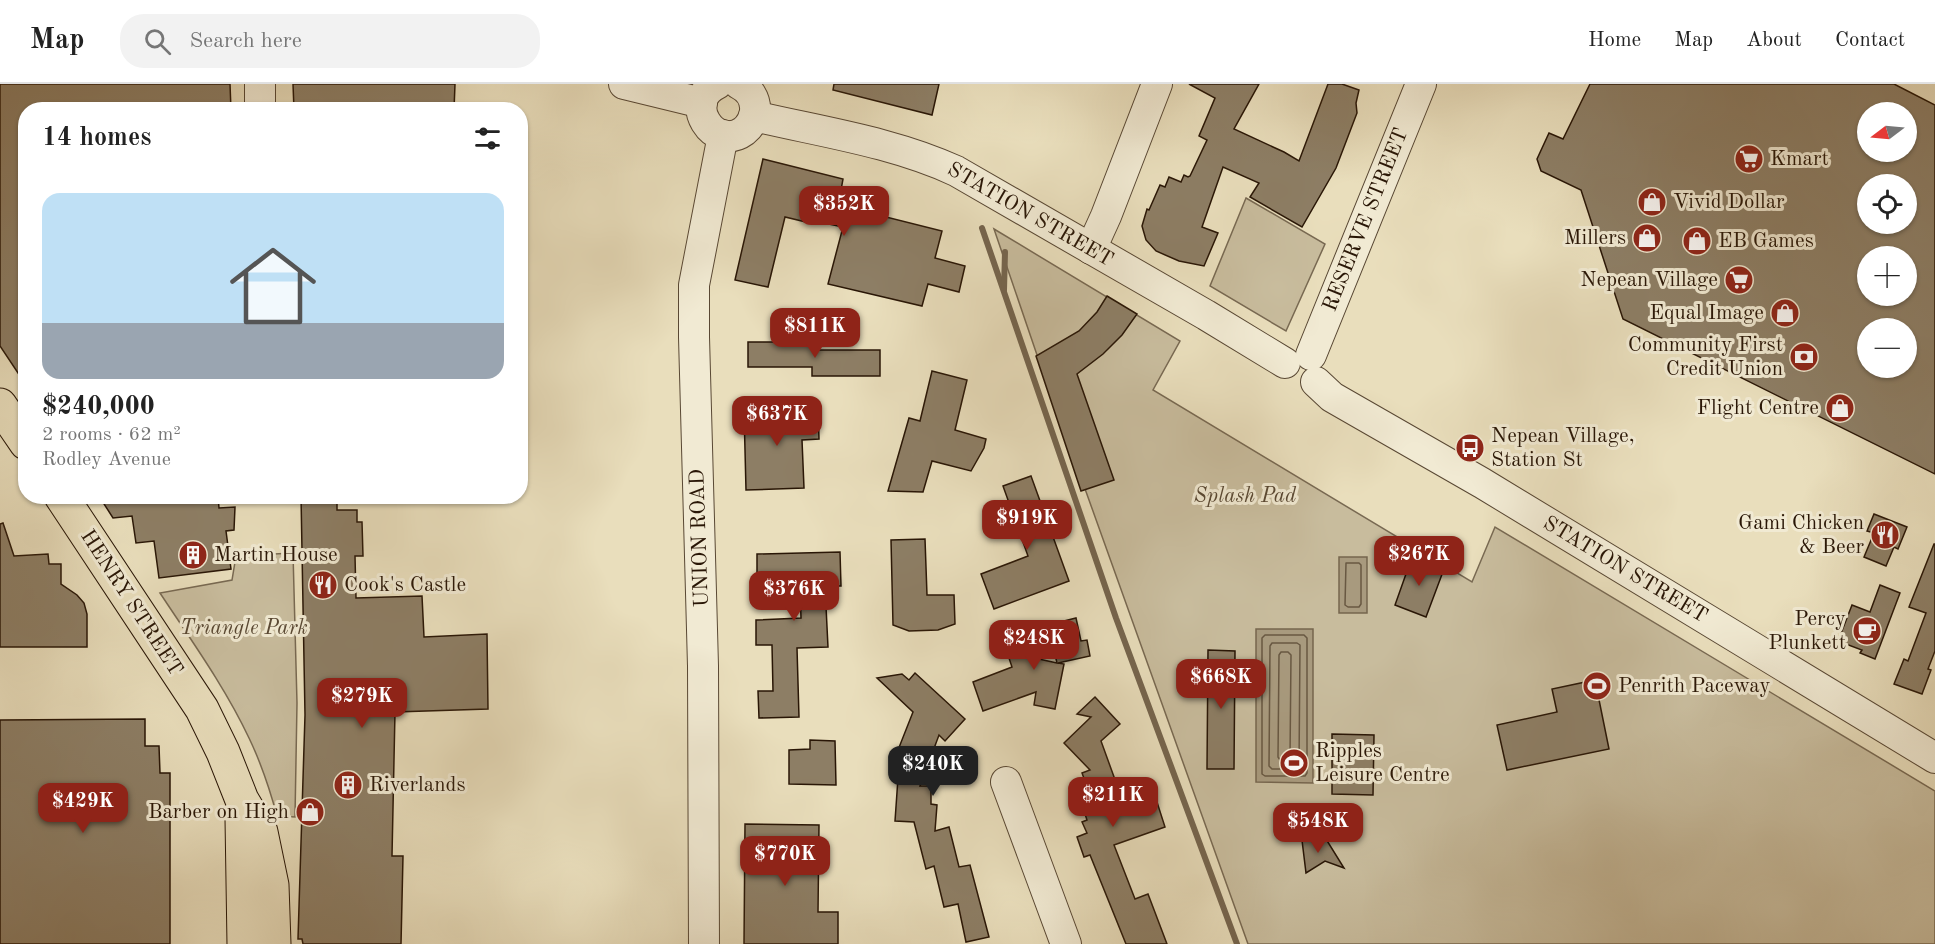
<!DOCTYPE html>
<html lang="en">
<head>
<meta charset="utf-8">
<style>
	:root { --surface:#fff; --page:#f2f2f2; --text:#222; --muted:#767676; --line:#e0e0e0; --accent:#8f2418 }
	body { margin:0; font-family:"Old Standard TT",serif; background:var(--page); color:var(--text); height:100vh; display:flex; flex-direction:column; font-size:22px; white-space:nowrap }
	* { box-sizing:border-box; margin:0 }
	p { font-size:20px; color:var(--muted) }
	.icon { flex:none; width:33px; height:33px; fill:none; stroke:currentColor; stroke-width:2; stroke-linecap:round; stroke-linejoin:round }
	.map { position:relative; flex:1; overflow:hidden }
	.details { position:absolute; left:18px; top:18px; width:510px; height:402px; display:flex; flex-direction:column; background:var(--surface); border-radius:24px; box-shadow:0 2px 4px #0004 }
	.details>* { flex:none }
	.needle { width:39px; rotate:254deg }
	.fabs { position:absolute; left:1857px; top:18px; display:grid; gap:12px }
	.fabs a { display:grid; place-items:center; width:60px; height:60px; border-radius:50%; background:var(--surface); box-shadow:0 2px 4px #0004; font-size:30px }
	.price { position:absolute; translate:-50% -51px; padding:0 14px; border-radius:12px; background:var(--accent); color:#fff; font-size:20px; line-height:39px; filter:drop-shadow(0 2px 3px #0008) }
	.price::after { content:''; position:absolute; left:50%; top:36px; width:18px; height:14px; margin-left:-9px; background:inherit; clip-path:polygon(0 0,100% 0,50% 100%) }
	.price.selected { background:#222; color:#fff }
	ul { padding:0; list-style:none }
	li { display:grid; align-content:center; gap:12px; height:318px; padding:0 24px }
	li+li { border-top:2px solid var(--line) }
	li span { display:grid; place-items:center; height:186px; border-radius:18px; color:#555 }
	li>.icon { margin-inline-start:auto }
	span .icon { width:108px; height:108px; fill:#fffc; stroke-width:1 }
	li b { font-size:26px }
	h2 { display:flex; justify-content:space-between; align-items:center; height:72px; padding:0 24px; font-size:26px }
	header { display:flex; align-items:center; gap:36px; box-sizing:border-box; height:84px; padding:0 30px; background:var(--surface); border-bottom:2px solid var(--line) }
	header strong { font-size:28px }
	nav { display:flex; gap:33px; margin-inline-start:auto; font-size:21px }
	.search { width:420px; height:54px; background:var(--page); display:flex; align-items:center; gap:15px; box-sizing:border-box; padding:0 21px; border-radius:24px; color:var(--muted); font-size:22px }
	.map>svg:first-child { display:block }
	.green { fill:#c8bc9d; stroke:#786952; stroke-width:1.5 }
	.water { fill:#a89a7e; stroke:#75654e; stroke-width:1.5 }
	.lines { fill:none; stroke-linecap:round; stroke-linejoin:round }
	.shore { stroke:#685842; stroke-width:1.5 }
	.stream { stroke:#75654e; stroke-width:6 }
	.building { fill:#8d7e65; stroke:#291606; stroke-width:1.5; fill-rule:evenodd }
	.minor-casing { stroke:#594834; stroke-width:32 }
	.major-casing { stroke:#291606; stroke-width:35 }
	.minor { stroke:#f1ead3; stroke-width:30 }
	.major { stroke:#e9debc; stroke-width:33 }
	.labels { text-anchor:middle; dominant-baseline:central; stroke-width:6; stroke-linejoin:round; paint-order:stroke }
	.poi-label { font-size:21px; fill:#291606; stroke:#f1ead3; text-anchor:start }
	.street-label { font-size:21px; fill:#291606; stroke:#f1ead3 }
	.park-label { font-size:21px; font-style:italic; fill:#594833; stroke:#f1ead3 }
</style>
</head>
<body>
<header>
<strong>Map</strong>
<div class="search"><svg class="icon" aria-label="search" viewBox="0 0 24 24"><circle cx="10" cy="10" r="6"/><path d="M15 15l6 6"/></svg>Search here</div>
<nav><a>Home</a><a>Map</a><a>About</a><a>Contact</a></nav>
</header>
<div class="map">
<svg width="1935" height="860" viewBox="0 0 1935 860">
	<rect width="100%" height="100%" fill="#e9debc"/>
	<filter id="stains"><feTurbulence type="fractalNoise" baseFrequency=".00333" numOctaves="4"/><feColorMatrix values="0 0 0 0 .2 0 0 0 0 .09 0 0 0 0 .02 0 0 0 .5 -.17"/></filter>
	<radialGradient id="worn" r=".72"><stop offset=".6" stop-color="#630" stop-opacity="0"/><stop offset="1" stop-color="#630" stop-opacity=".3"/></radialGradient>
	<g class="green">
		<path d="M1246 114 1325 160 1286 247 1210 202Z"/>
		<path d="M994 145 1180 257 1153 306 1472 498 1495 443 1935 707V860H1248L1036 268Z"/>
		<path d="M293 469 297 619 295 733 277 732C270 706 261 679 249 654 225 603 191 556 160 509L232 496 235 478 252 471Z"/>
	</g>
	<g class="water">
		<rect x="1339" y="473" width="28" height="56"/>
		<path d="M1256 545H1313V699L1256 698Z"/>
	</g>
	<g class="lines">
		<g class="shore">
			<path d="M1346 479H1359L1361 481V520L1359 523H1348L1345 521Z"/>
			<path d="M1265 551H1304L1307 554V689L1305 692H1265L1262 690V554Z"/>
			<path d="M1272 559H1297L1300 561 1299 682 1297 685H1272L1269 682 1270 562Z"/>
			<path d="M1281 568H1288L1291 571 1290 673 1288 676H1280L1278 673 1279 571Z"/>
		</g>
		<g class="stream">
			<path d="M982 144 1116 534 1237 860"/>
			<path d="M1004 206 1005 168"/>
		</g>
	</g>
	<g class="building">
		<path d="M0 0H230L231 26H26V301L0 262Z"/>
		<path d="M293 0H455L454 26H294Z"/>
		<path d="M834 0H939L932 31 833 6Z"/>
		<path d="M1189 0H1259L1234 45 1284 68 1299 77 1328 0H1342L1359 6 1356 19 1357 29 1336 84 1302 143 1250 113 1259 99 1223 83 1202 143 1218 149 1204 182 1179 177 1156 167 1146 156 1142 142 1147 125 1149 126 1160 101 1165 103 1169 93 1181 98 1184 91 1188 93 1190 92 1207 56 1199 52 1215 14Z"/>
		<path d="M1590 0H1894L1935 21V390L1623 235 1581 106 1541 87 1537 75 1549 49 1563 55ZM1868 28H1906V68H1868ZM1868 100H1906V140H1868ZM1868 172H1906V212H1868ZM1868 244H1906V284H1868Z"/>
		<path d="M763 75 843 95 841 106 881 115 878 131 942 147 935 174 965 182 959 208 928 200 922 222 828 200 843 143 810 136V139L785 133 768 203 735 196Z"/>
		<path d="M1107 212 1137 230 1122 251 1103 270 1077 290 1114 396 1081 407 1036 272 1079 247 1097 228Z"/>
		<path d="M748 258H817L816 266H880V292H812V283H748Z"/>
		<path d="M932 287 967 296 955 346 986 355 984 364 971 387 932 377 923 408 888 407 909 334 920 337Z"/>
		<path d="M818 324 819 355 802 356 804 404 746 406 744 326Z"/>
		<path d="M1031 392 1069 497 994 525 981 490 1028 472 1003 402Z"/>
		<path d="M99 412H218L219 424 235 423 234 446 226 447 231 485 159 494 154 457 136 459 132 432 113 434Z"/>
		<path d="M301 412H337V426H357V438H362L363 472H355L356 514 422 512 424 553 487 550 488 625 395 628 392 772H403L401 860H303L302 855H298L305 631Z"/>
		<path d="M1874 430 1907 443 1898 465 1894 463 1886 482 1864 473 1874 449 1867 447Z"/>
		<path d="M3 439 14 472 48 470 49 480H61V500L77 511 84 519 87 530V563H0V440Z"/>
		<path d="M925 455 927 511H954L955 540 938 546 909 547 893 541 891 456Z"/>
		<path d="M1934 460H1935V567L1928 585 1931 586 1922 610 1894 600 1904 575 1908 577 1926 529 1909 523Z"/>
		<path d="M840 468 841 502H825L828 563 797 564 799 633 759 634 758 607H773L772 561H756V536L801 534 800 503 759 504V494H757V470Z"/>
		<path d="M1412 473 1444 485 1426 533 1395 521Z"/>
		<path d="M1880 501 1900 509 1875 575 1860 569 1862 566 1838 557 1852 521 1870 528Z"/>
		<path d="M1076 534 1081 557 1087 556 1090 572 1058 579 1064 580 1055 625 1034 621 1036 608 983 627 973 598 1012 583 1007 568 1057 579 1048 541Z"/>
		<path d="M1208 566 1235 567 1234 685H1207Z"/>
		<path d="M915 589 965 635 945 657 939 651 920 702H931V720L937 721 935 747 949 743 959 783 970 781 989 853 966 858 958 820 944 823 934 782 926 785 914 738 895 737 898 694 907 670 898 666 913 628 877 594 902 590 909 596Z"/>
		<path d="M1595 596 1609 665 1507 686 1497 641 1557 628 1552 605Z"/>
		<path d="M1095 613 1120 640 1101 657 1126 726 1156 715 1165 743 1114 761 1135 815 1148 810 1167 860H1126L1090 771 1084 773 1077 753 1087 749 1082 738 1087 736 1078 709 1088 705 1082 689 1090 686 1064 659 1091 633 1077 630Z"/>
		<path d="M145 635V662H159L160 689H170V860H0V636Z"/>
		<path d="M1332 650 1374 651 1373 711 1332 710Z"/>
		<path d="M810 656 835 657 836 701 789 700V666L810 665Z"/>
		<path d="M745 740 819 741 818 828H838V860H744Z"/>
		<path d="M1301 748 1315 760 1326 755 1344 784 1325 777 1306 789Z"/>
	</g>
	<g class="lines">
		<g class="minor-casing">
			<g id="minor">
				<path d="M260 0V26"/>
				<path d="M624 0 702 19"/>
				<path d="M717 0C681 17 714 69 744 47 750 42 754 35 755 27 756 15 749 5 739 0"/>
				<path d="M754 32C822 48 893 58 956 87L1206 231 1285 279"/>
				<path d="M1091 165 1106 132 1157 0"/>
				<path d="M1311 271 1421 0"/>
				<path d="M1316 298 1332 313 1482 399 1935 674"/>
				<path d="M1006 698 1066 860"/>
				<path d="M704 860 703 582 694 253V201L723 51"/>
			</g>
		</g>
		<g class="major-casing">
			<g id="major">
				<path d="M0 321 26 359"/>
				<path d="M61 412 202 625 223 668 242 716 261 748 272 801 274 860"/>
				<path d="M242 735 244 860"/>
			</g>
		</g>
		<use href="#minor" class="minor"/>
		<use href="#major" class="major"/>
	</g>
	<defs>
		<g id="supermarket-disc" transform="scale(1.5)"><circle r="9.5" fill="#8f2418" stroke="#f1ead3"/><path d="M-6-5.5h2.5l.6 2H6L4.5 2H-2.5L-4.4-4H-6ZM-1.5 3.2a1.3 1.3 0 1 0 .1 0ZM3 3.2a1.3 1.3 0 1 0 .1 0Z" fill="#fff"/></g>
		<g id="shop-disc" transform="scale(1.5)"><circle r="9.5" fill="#8f2418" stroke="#f1ead3"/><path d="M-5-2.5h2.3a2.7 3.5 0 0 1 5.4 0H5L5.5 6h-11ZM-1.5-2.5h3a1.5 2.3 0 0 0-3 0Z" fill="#fff"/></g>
		<g id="bank-disc" transform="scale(1.5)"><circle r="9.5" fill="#8f2418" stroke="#f1ead3"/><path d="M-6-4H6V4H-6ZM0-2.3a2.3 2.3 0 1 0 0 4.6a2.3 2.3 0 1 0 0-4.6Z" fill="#fff"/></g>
		<g id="bus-disc" transform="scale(1.5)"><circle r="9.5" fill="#8f2418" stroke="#f1ead3"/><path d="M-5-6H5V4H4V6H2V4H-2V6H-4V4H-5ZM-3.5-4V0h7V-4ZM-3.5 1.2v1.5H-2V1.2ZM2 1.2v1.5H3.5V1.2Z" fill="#fff"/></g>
		<g id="restaurant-disc" transform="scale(1.5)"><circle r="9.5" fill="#8f2418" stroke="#f1ead3"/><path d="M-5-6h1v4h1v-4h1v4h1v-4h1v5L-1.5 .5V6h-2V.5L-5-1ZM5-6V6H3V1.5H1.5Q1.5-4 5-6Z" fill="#fff"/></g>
		<g id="building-disc" transform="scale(1.5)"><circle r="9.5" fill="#8f2418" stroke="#f1ead3"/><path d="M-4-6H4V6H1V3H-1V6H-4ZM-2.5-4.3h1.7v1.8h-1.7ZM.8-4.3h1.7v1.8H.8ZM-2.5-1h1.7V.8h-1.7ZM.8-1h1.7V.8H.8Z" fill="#fff"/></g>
		<g id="cafe-disc" transform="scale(1.5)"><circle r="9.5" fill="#8f2418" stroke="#f1ead3"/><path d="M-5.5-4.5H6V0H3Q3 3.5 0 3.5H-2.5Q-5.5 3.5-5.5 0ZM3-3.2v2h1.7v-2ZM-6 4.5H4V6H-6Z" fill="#fff"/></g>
		<g id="stadium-disc" transform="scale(1.5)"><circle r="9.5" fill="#8f2418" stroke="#f1ead3"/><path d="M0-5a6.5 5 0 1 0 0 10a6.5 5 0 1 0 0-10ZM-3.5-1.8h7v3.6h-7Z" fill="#fff"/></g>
	</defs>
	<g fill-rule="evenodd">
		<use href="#supermarket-disc" x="1749" y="75"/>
		<use href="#shop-disc" x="1652" y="118"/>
		<use href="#shop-disc" x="1647" y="154"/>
		<use href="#shop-disc" x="1697" y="157"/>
		<use href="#supermarket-disc" x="1739" y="196"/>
		<use href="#shop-disc" x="1785" y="229"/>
		<use href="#bank-disc" x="1804" y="273"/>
		<use href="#shop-disc" x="1840" y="324"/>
		<use href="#bus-disc" x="1470" y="364"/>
		<use href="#restaurant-disc" x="1885" y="451"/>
		<use href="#building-disc" x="193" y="471"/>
		<use href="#restaurant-disc" x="323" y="501"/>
		<use href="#cafe-disc" x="1867" y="547"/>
		<use href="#stadium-disc" x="1597" y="602"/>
		<use href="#stadium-disc" x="1294" y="679"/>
		<use href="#building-disc" x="348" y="701"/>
		<use href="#shop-disc" x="310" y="728"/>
	</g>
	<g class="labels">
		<g class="poi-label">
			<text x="1770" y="75">Kmart</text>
			<text x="1673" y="118">Vivid Dollar</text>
			<text x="1626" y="154" text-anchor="end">Millers</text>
			<text x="1718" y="157">EB Games</text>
			<text x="1718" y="196" text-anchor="end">Nepean Village</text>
			<text x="1764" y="229" text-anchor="end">Equal Image</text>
			<text x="1783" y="261" text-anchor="end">Community First<tspan x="1783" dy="24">Credit Union</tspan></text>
			<text x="1819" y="324" text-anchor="end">Flight Centre</text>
			<text x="1491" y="352">Nepean Village,<tspan x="1491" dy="24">Station St</tspan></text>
			<text x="1864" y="439" text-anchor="end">Gami Chicken<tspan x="1864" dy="24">&amp; Beer</tspan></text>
			<text x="214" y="471">Martin House</text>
			<text x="344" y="501">Cook's Castle</text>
			<text x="1846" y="535" text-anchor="end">Percy<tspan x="1846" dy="24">Plunkett</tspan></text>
			<text x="1618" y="602">Penrith Paceway</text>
			<text x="1315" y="667">Ripples<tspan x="1315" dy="24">Leisure Centre</tspan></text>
			<text x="369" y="701">Riverlands</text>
			<text x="289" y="728" text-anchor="end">Barber on High</text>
		</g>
		<g class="street-label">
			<text transform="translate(1030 131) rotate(30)">STATION STREET</text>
			<text transform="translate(1366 136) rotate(-68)">RESERVE STREET</text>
			<text transform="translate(700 454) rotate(-92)">UNION ROAD</text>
			<text transform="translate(1625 486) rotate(31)">STATION STREET</text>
			<text transform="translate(131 519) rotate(57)">HENRY STREET</text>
		</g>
		<g class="park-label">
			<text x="1245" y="412">Splash Pad</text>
			<text x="244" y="544">Triangle Park</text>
		</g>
	</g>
	<rect width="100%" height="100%" filter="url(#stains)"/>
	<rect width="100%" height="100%" fill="url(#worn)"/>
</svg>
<div class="fabs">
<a><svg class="needle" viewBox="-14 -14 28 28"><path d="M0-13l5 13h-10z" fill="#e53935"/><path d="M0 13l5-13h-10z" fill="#767676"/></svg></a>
<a><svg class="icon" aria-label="locate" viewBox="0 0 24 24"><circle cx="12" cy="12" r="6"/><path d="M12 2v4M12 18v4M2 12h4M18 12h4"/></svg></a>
<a>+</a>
<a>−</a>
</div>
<b class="price" style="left:844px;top:153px">$352K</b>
<b class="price" style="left:815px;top:275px">$811K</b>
<b class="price" style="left:777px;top:363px">$637K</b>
<b class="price" style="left:1027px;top:467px">$919K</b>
<b class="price" style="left:1419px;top:503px">$267K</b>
<b class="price" style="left:794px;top:538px">$376K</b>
<b class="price" style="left:1034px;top:587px">$248K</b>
<b class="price" style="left:1221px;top:626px">$668K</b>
<b class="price" style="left:362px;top:645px">$279K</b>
<b class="price selected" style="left:933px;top:713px">$240K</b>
<b class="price" style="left:1113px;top:744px">$211K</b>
<b class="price" style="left:83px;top:750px">$429K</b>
<b class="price" style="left:1318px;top:770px">$548K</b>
<b class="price" style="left:785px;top:803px">$770K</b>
<section class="details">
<h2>14 homes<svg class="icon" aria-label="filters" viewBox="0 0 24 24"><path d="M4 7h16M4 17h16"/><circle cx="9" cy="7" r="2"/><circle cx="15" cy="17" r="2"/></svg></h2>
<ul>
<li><span style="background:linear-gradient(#bfe0f5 70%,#9aa5b1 0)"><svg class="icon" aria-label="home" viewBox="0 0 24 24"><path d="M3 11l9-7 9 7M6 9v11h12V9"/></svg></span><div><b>$240,000</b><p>2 rooms · 62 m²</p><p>Rodley Avenue</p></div></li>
</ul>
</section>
</div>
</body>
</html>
